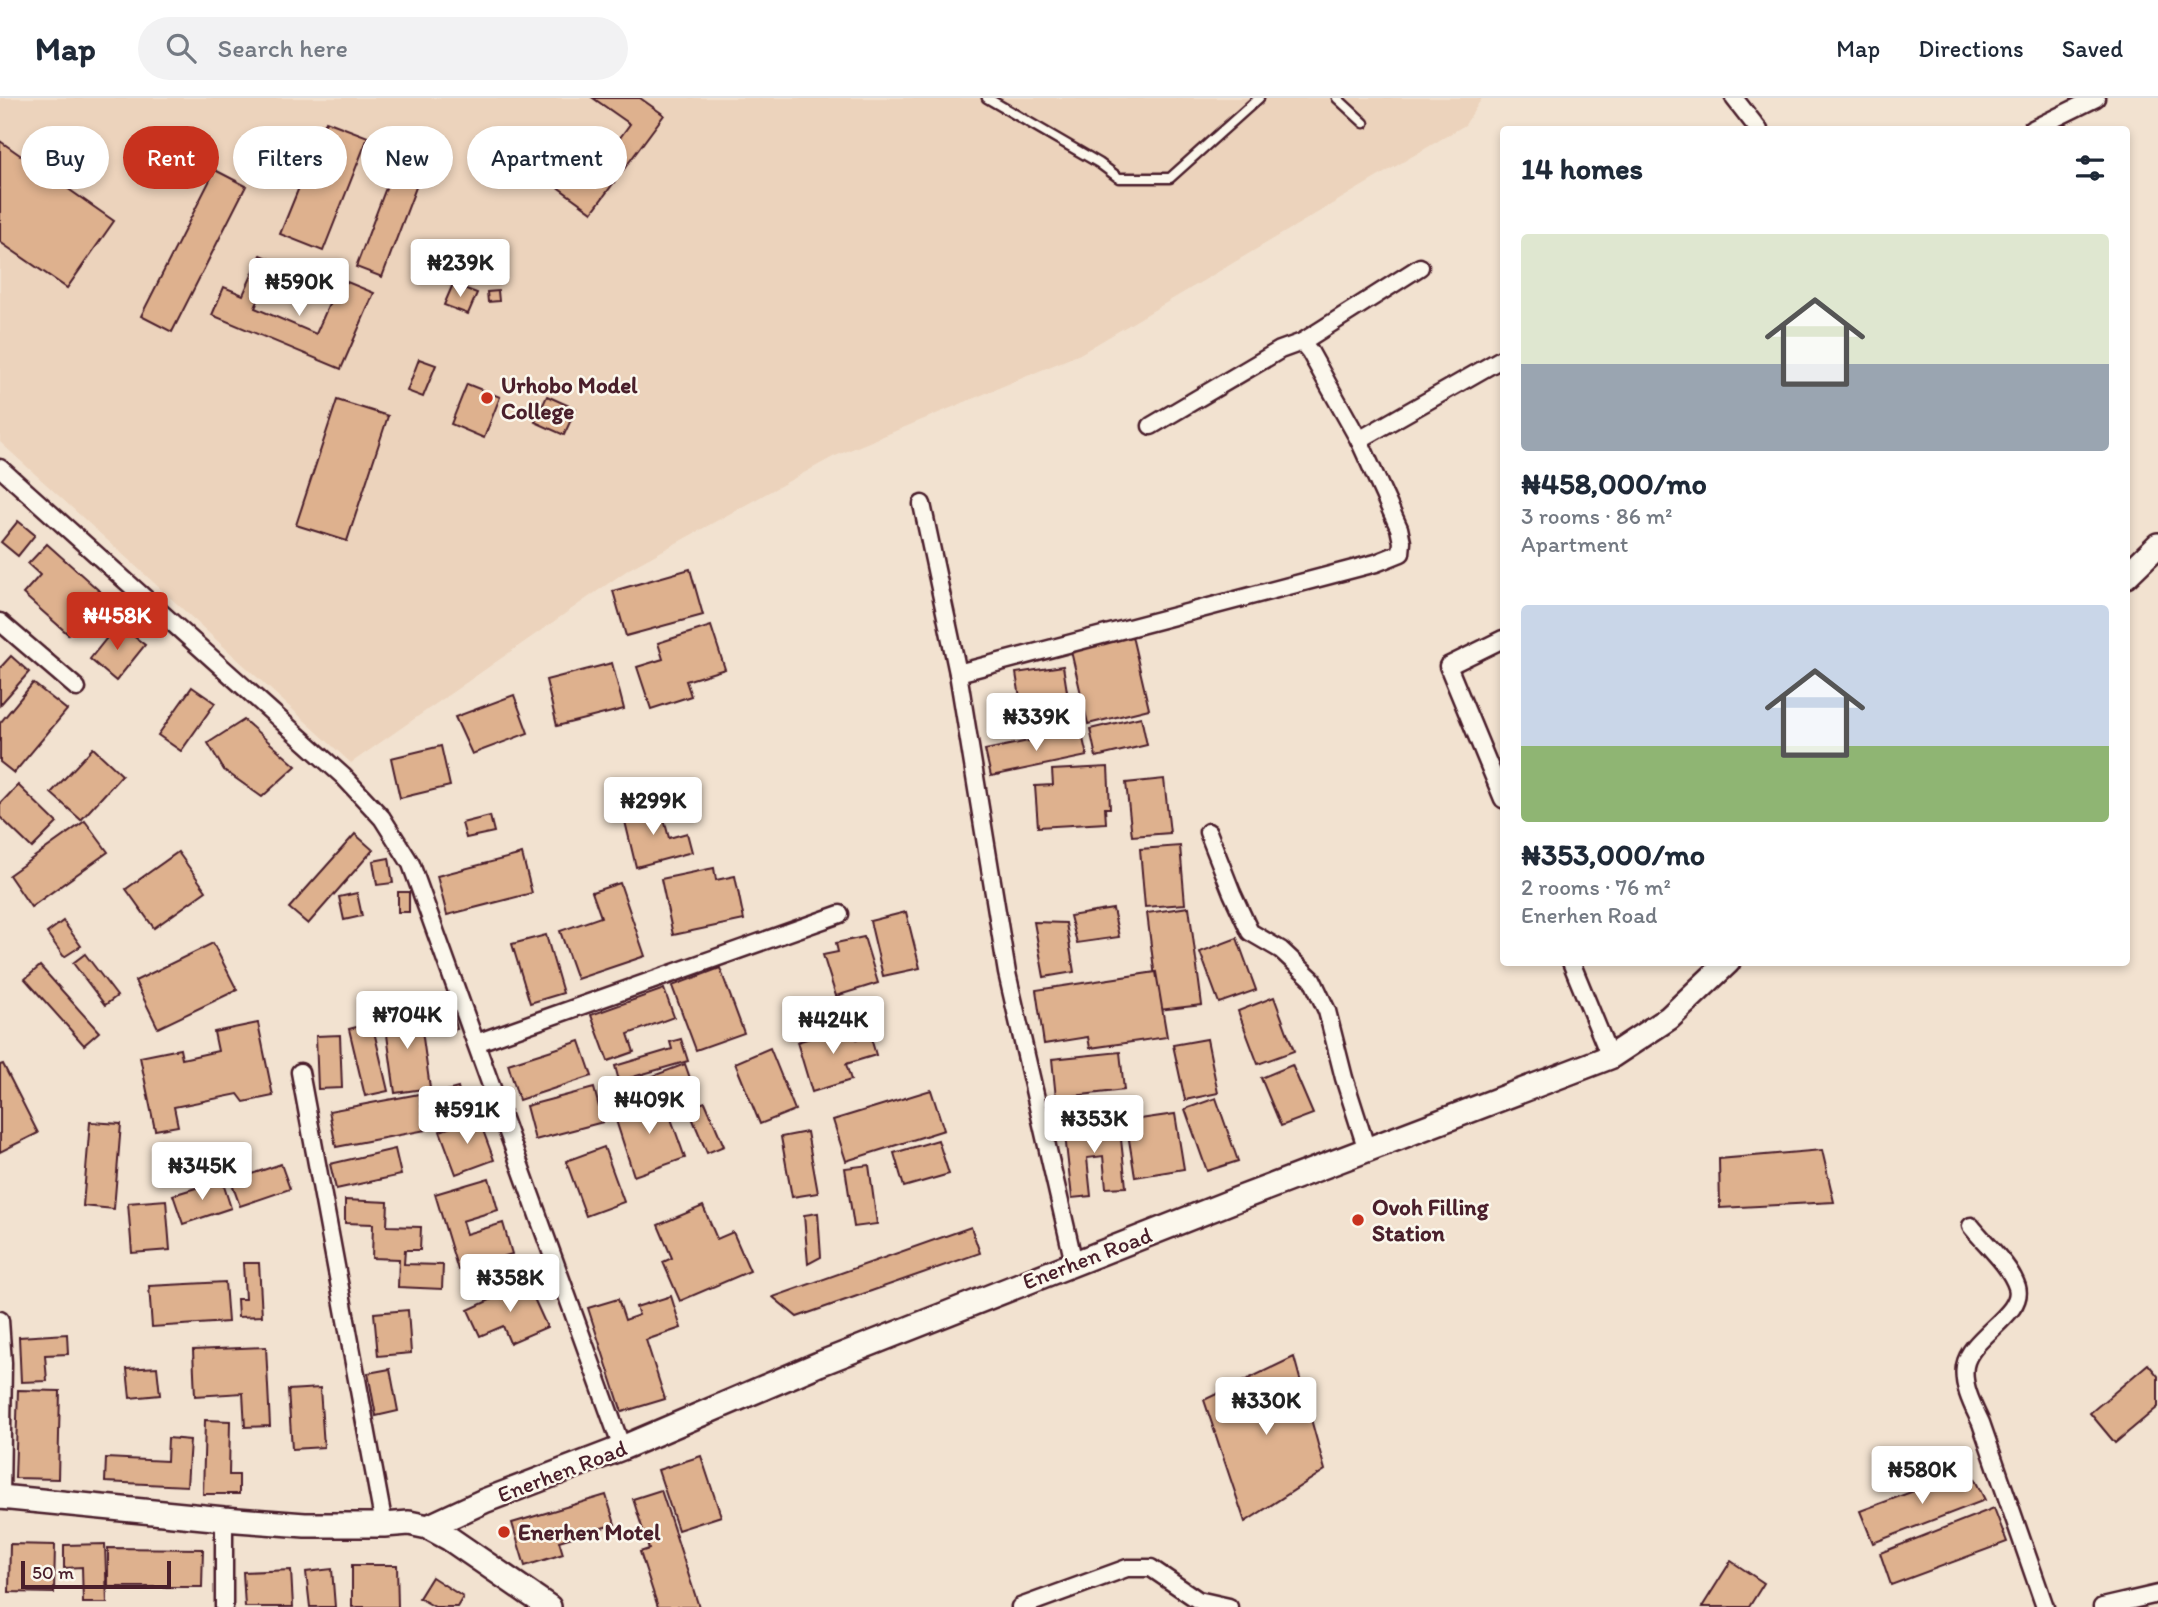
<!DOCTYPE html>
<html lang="en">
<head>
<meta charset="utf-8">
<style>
	:root { --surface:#fff; --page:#f2f2f3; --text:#1f2937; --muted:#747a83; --line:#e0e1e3; --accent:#c8321e }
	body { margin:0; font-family:Itim,sans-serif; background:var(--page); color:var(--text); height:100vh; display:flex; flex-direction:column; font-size:26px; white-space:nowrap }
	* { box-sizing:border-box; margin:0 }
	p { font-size:23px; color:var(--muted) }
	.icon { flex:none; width:38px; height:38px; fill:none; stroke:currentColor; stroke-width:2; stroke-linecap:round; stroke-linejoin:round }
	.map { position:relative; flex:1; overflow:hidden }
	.side { position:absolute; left:1500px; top:28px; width:630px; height:840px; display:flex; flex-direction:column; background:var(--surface); border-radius:7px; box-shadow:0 4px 10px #0003 }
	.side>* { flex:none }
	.hud { position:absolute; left:21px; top:28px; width:665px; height:63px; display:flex; gap:14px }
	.scale { position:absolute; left:21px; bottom:18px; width:150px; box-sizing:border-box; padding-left:7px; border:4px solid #4a1f2b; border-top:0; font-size:19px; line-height:24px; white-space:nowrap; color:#4a1f2b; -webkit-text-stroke:5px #fbf7ec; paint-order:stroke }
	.price { position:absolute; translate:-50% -60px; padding:0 16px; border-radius:7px; background:#fff; color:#222; font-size:23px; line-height:46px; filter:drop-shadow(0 2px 4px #0008) }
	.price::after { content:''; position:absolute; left:50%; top:42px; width:21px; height:16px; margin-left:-10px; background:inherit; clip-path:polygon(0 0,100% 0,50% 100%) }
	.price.current { background:var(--accent); color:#fff }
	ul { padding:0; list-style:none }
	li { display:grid; align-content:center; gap:14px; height:371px; padding:0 21px }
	li span { display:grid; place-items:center; height:217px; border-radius:7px; color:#555 }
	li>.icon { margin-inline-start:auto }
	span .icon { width:126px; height:126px; fill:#fffc; stroke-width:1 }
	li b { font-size:30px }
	h2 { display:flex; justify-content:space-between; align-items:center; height:84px; padding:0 21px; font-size:30px }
	.tag { padding:0 24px; border-radius:32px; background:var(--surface); box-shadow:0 4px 10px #0003; font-size:24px; line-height:63px }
	.tag.current { background:var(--accent); color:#fff }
	header { display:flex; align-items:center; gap:42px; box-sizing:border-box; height:98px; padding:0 35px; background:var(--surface); border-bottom:2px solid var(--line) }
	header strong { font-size:33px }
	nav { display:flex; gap:38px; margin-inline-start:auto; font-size:24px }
	.search { width:490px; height:63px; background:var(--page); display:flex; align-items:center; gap:18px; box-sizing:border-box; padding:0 24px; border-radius:38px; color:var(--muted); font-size:26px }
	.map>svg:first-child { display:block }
	.built { fill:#ecd3bc }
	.building { fill:#deb18e; stroke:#4a1f2b; stroke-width:2 }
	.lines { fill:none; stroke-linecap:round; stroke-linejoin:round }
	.lane-casing { stroke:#4a1f2b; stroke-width:13 }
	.street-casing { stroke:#4a1f2b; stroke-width:21 }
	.secondary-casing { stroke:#4a1f2b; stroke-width:28 }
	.lane { stroke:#fbf7ec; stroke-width:8 }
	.street { stroke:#fbf7ec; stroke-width:16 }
	.secondary { stroke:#fbf7ec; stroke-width:23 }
	.poi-dot { fill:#c8321e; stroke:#fbf7ec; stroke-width:2.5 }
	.labels { text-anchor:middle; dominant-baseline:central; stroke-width:5; stroke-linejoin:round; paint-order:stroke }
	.poi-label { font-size:23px; font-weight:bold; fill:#4a1f2b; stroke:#fbf7ec; text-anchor:start }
	.street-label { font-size:23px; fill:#4a1f2b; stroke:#fbf7ec }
</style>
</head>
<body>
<header>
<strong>Map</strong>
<div class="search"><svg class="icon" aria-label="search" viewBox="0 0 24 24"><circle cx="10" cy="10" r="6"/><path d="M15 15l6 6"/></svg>Search here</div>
<nav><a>Map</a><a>Directions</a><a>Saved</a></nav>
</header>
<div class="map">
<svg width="2158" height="1509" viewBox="0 0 2158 1509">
	<rect width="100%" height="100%" fill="#f2e2d0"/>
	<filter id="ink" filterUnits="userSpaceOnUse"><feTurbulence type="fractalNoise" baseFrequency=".0143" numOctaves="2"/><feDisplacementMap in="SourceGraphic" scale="14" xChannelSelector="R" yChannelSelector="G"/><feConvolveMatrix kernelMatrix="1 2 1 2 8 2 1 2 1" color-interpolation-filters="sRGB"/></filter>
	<g filter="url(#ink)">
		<path class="built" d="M0 0H1482L1465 27 1080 256 833 359 629 471 351 665 0 344Z"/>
		<g class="building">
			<path d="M593 0H640L664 17 592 114 516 59 528 44 586 86 630 26Z"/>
			<path d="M326 23 368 39 323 153 280 136Z"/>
			<path d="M0 43 114 123 67 190 0 144Z"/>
			<path d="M398 58 424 68 382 179 356 169Z"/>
			<path d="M215 72 246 88 172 234 141 218Z"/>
			<path d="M261 157 275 163 255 210 316 236 340 181 374 195 341 271 212 217 224 189 243 197Z"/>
			<path d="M453 186 477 195 468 216 444 207Z"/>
			<path d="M498 193 499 203 488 204 487 194Z"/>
			<path d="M419 261 436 267 423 299 407 293Z"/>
			<path d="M467 286 500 299 484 340 451 326Z"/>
			<path d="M547 298 576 311 564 337 535 324Z"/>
			<path d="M337 302 388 318 347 443 296 427Z"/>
			<path d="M18 423 35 437 18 458 1 444Z"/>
			<path d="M47 446 104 497 68 536 23 496 40 477 28 466Z"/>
			<path d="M690 471 703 517 626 538 613 493Z"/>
			<path d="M118 526 145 547 116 583 90 561Z"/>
			<path d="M711 528 725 571 686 583 691 598 651 611 637 569 663 561 658 545Z"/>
			<path d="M1132 538 1149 611 1088 626 1071 553Z"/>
			<path d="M11 558 29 574 0 607V570Z"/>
			<path d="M612 565 624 611 557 628 546 582Z"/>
			<path d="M1063 568 1071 619 1052 622 1049 634 1026 637 1016 575Z"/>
			<path d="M33 585 67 612 14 675 0 664V625Z"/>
			<path d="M192 589 215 605 181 653 158 637Z"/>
			<path d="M514 597 528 635 472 656 455 619Z"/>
			<path d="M1141 619 1147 647 1096 659 1090 631Z"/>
			<path d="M244 622 296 668 262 699 224 672 208 645Z"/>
			<path d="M1081 632 1087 658 991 678 985 652Z"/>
			<path d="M441 648 450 688 400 700 391 660Z"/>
			<path d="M93 650 122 677 81 722 51 695Z"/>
			<path d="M1108 669 1110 710H1105L1106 725 1038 729 1035 688 1053 687 1052 672Z"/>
			<path d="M1164 681 1170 735 1132 738 1126 685Z"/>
			<path d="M18 687 57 725 32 750 0 719V706Z"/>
			<path d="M660 706 669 740 687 735 692 754 636 769 623 715Z"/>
			<path d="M490 718 494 734 466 740 462 725Z"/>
			<path d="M85 723 108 754 31 809 9 777Z"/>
			<path d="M355 736 373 752 308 826 289 810Z"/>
			<path d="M1180 748 1185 806 1145 809 1140 751Z"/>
			<path d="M178 754 206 793 154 830 126 791Z"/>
			<path d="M522 756 532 795 447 817 437 778Z"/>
			<path d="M389 760 393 785 377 787 373 763Z"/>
			<path d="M714 770 716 782 735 778 744 822 673 837 661 781Z"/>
			<path d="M620 785 645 858 577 881 560 833 601 819 592 794Z"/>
			<rect x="398" y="794" width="11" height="20"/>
			<path d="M357 795 362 818 344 822 339 799Z"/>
			<path d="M1189 809 1202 907 1159 912 1147 815Z"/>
			<path d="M1113 811 1119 839 1077 845 1070 818Z"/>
			<path d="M906 814 920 870 883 878 870 823Z"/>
			<path d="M63 823 81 848 64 859 47 835Z"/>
			<path d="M1034 824 1066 825 1074 874 1044 879Z"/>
			<path d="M546 837 563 895 530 905 512 846Z"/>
			<path d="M864 839 878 885 836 898 823 857 838 854 836 845Z"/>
			<path d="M1237 840 1256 892 1219 905 1200 854Z"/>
			<path d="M213 845 237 892 158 930 135 883Z"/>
			<path d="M85 856 117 898 105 907 73 865Z"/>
			<path d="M40 868 99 934 84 947 25 881Z"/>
			<path d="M720 870 744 935 696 952 672 888Z"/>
			<path d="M1156 874 1167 939 1090 950 1088 939 1044 946 1036 892Z"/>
			<path d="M664 891 674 919 628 936 634 954 608 963 591 917Z"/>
			<path d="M449 899 457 931 434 937 426 905Z"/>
			<path d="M1274 899 1294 953 1258 966 1238 913Z"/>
			<path d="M419 911 430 990 395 995 384 915Z"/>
			<path d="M258 925 273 998 244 1004 238 996 174 1009 178 1028 155 1032 140 959 180 951 182 961 218 953 214 934Z"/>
			<path d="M372 925 388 993 365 998 349 931Z"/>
			<path d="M853 927 857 941 870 937 876 957 846 966 851 982 812 994 797 944Z"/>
			<path d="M340 937 342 990 318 991 316 938Z"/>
			<path d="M681 941 688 963 619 983 615 968 672 951 670 944Z"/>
			<path d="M1207 941 1218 995 1185 1002 1173 947Z"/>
			<path d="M580 943 592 978 519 1002 508 966Z"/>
			<path d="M770 950 795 1012 760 1026 735 965Z"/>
			<path d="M1120 954 1124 992 1056 1000 1052 961Z"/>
			<path d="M3 966 38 1035 0 1054V967Z"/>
			<path d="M685 966 691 983 635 1004 629 987Z"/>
			<path d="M1292 967 1313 1016 1281 1028 1261 980Z"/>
			<path d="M458 990 466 1018 439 1025 432 997Z"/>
			<path d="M594 990 603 1024 535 1042 526 1008Z"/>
			<path d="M931 992 944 1032 846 1063 833 1022Z"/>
			<path d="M419 996 426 1032 336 1049 329 1013Z"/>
			<path d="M1216 1000 1238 1063 1207 1073 1185 1011Z"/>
			<path d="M664 1001 685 1060 634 1078 613 1013Z"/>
			<path d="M705 1004 724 1048 707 1055 688 1010Z"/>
			<path d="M1175 1016 1184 1071 1135 1079 1126 1023Z"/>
			<path d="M478 1019 494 1062 456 1076 440 1033Z"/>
			<path d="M1119 1022 1126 1089 1106 1090 1103 1058 1087 1060 1091 1098 1072 1100 1064 1028Z"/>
			<path d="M90 1024 121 1026 114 1111 83 1108Z"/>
			<path d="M807 1034 818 1095 792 1099 781 1039Z"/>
			<path d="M938 1042 949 1076 904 1089 894 1055Z"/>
			<path d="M604 1049 624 1104 586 1118 566 1063Z"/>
			<path d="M395 1051 401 1077 336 1091 330 1066Z"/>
			<path d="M1822 1052 1834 1104 1720 1110 1719 1061Z"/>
			<path d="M281 1066 290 1091 240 1108 231 1083Z"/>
			<path d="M869 1067 877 1126 854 1129 845 1070Z"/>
			<path d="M489 1080 498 1112 462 1123 466 1136 503 1125 512 1156 458 1172 435 1096Z"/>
			<path d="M222 1082 231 1110 183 1126 173 1097Z"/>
			<path d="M166 1102 170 1152 132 1155 128 1105Z"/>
			<path d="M345 1102 388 1104 387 1128 421 1129 420 1152H405L404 1166 443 1167 442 1191 398 1189 399 1161 372 1160 373 1126 345 1125Z"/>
			<path d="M703 1108 717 1141 733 1134 750 1173 680 1203 663 1164 672 1160 658 1127Z"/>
			<path d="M818 1115 821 1159 808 1166 804 1117Z"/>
			<path d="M971 1129 980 1155 797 1219 773 1199Z"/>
			<path d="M243 1165H259L262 1218 238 1219 237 1201H245Z"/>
			<path d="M225 1184 228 1224 152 1229 149 1188Z"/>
			<path d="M527 1185 547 1229 510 1245 503 1228 480 1238 468 1212Z"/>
			<path d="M671 1198 681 1230 646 1242 665 1301 622 1314 588 1210 618 1201 625 1222 639 1217 636 1209Z"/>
			<path d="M408 1212 411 1255 378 1258 374 1215Z"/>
			<path d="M67 1236 68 1256 45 1257 47 1283 21 1284 19 1239Z"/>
			<path d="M266 1249 270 1328 245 1329 243 1295 195 1298 193 1252Z"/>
			<path d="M1294 1259 1325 1372 1245 1424 1204 1302Z"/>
			<path d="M2148 1266 2158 1278V1309L2115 1345 2090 1315Z"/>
			<path d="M157 1269 160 1297 130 1300 127 1271Z"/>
			<path d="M390 1271 398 1313 376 1318 368 1275Z"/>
			<path d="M320 1290 324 1349 292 1351 288 1292Z"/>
			<path d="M18 1292 60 1293 58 1381 15 1380Z"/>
			<path d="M205 1322 230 1323 229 1377H239V1396H203Z"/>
			<path d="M168 1340 190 1342 187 1388 105 1384 106 1360 167 1363Z"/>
			<path d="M701 1358 721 1418 678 1432 658 1372Z"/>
			<path d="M1970 1372 1985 1402 1873 1445 1860 1413Z"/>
			<path d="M661 1392 699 1509H658L640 1454 649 1451 633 1401Z"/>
			<path d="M606 1397 615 1426 559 1443 563 1456 525 1468 512 1425Z"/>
			<path d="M1994 1410 2007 1444 1891 1487 1880 1455Z"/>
			<path d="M10 1446 55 1447 54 1495 9 1494Z"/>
			<path d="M105 1446 107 1505H83L82 1469 64 1470V1447Z"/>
			<path d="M108 1450 203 1451 202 1489H108Z"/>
			<path d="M1731 1463 1764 1485 1749 1509H1702Z"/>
			<path d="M352 1467H397L398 1509H352Z"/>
			<path d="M332 1471 335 1509H310L306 1474Z"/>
			<path d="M291 1472 293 1509H245L243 1474Z"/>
			<path d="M432 1479 463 1499 457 1509H435L419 1500Z"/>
		</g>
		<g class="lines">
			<g class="lane-casing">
				<g id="lane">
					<path d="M987 0 1099 65 1119 80H1170L1259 0"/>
					<path d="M1337 0 1364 25"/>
				</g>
			</g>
			<g class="street-casing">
				<g id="street">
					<path d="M1734 0 1759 32"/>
					<path d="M2031 32 2096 0"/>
					<path d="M1302 244 1420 169"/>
					<path d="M1359 342 1503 260"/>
					<path d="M0 370 343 678 382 720 411 766 622 1350"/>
					<path d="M922 406 958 575 1007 875 1074 1165"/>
					<path d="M0 524 77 590"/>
					<path d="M1503 541 1448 568 1503 701"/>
					<path d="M958 575 1376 465 1401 455 1402 444 1399 430 1359 342 1310 254 1302 244 1280 252 1151 328"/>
					<path d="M1208 734 1232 795 1250 834 1281 852 1312 881 1327 913 1344 980 1367 1052"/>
					<path d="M1571 864 1610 959"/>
					<path d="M476 945 840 816"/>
					<path d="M300 974 384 1427"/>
					<path d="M1971 1128C1985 1146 2010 1167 2017 1189 2025 1216 1970 1238 1965 1268 1962 1288 1973 1308 1981 1325L2045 1509"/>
					<path d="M0 1222 3 1265 1 1399"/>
					<path d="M224 1509V1421"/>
					<path d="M1020 1509 1127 1470H1151L1198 1502 1229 1509"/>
					<path d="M2102 1509 2158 1496"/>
				</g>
			</g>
			<g class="secondary-casing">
				<g id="secondary">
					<path d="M2126 478 2158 447"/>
					<path d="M0 1399 224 1421 305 1427H384L409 1425 428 1429 450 1441 549 1509"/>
					<path d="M428 1429 484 1403 622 1350 819 1266 1238 1101 1610 959 1669 920 1728 864"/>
				</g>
			</g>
			<use href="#lane" class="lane"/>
			<use href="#street" class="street"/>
			<use href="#secondary" class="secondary"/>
		</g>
	</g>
	<g class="poi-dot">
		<circle cx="487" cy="300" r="7"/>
		<circle cx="1358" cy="1122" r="7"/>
		<circle cx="504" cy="1434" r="7"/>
	</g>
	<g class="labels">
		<g class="poi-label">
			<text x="501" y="287">Urhobo Model<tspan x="501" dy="26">College</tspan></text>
			<text x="1372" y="1109">Ovoh Filling<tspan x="1372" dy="26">Station</tspan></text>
			<text x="518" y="1434">Enerhen Motel</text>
		</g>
		<g class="street-label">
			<text transform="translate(1087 1160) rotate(-21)">Enerhen Road</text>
			<text transform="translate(562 1373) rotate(-21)">Enerhen Road</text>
		</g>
	</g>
</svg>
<div class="scale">50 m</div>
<b class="price" style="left:460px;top:201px">₦239K</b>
<b class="price" style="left:299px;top:220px">₦590K</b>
<b class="price current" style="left:117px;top:554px">₦458K</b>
<b class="price" style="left:1036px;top:655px">₦339K</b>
<b class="price" style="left:653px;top:739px">₦299K</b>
<b class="price" style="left:407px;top:953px">₦704K</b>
<b class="price" style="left:833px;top:958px">₦424K</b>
<b class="price" style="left:649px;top:1038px">₦409K</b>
<b class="price" style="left:467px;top:1048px">₦591K</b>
<b class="price" style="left:1094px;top:1057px">₦353K</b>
<b class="price" style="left:202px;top:1104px">₦345K</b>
<b class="price" style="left:510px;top:1216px">₦358K</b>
<b class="price" style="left:1266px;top:1339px">₦330K</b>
<b class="price" style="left:1922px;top:1408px">₦580K</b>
<div class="hud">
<a class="tag">Buy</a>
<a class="tag current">Rent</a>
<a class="tag">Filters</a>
<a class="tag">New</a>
<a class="tag">Apartment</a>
</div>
<section class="side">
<h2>14 homes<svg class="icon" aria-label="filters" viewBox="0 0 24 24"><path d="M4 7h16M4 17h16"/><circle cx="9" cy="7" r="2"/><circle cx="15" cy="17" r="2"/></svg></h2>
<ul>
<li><span style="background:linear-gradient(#dfe7d0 60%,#9aa5b1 0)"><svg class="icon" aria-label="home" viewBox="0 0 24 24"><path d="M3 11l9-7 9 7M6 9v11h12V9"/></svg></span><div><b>₦458,000/mo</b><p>3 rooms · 86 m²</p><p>Apartment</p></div></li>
<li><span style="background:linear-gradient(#c9d6e8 65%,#8fb573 0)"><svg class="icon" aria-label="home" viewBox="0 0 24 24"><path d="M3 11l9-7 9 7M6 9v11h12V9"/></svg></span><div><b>₦353,000/mo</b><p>2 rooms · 76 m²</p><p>Enerhen Road</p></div></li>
</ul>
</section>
</div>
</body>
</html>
